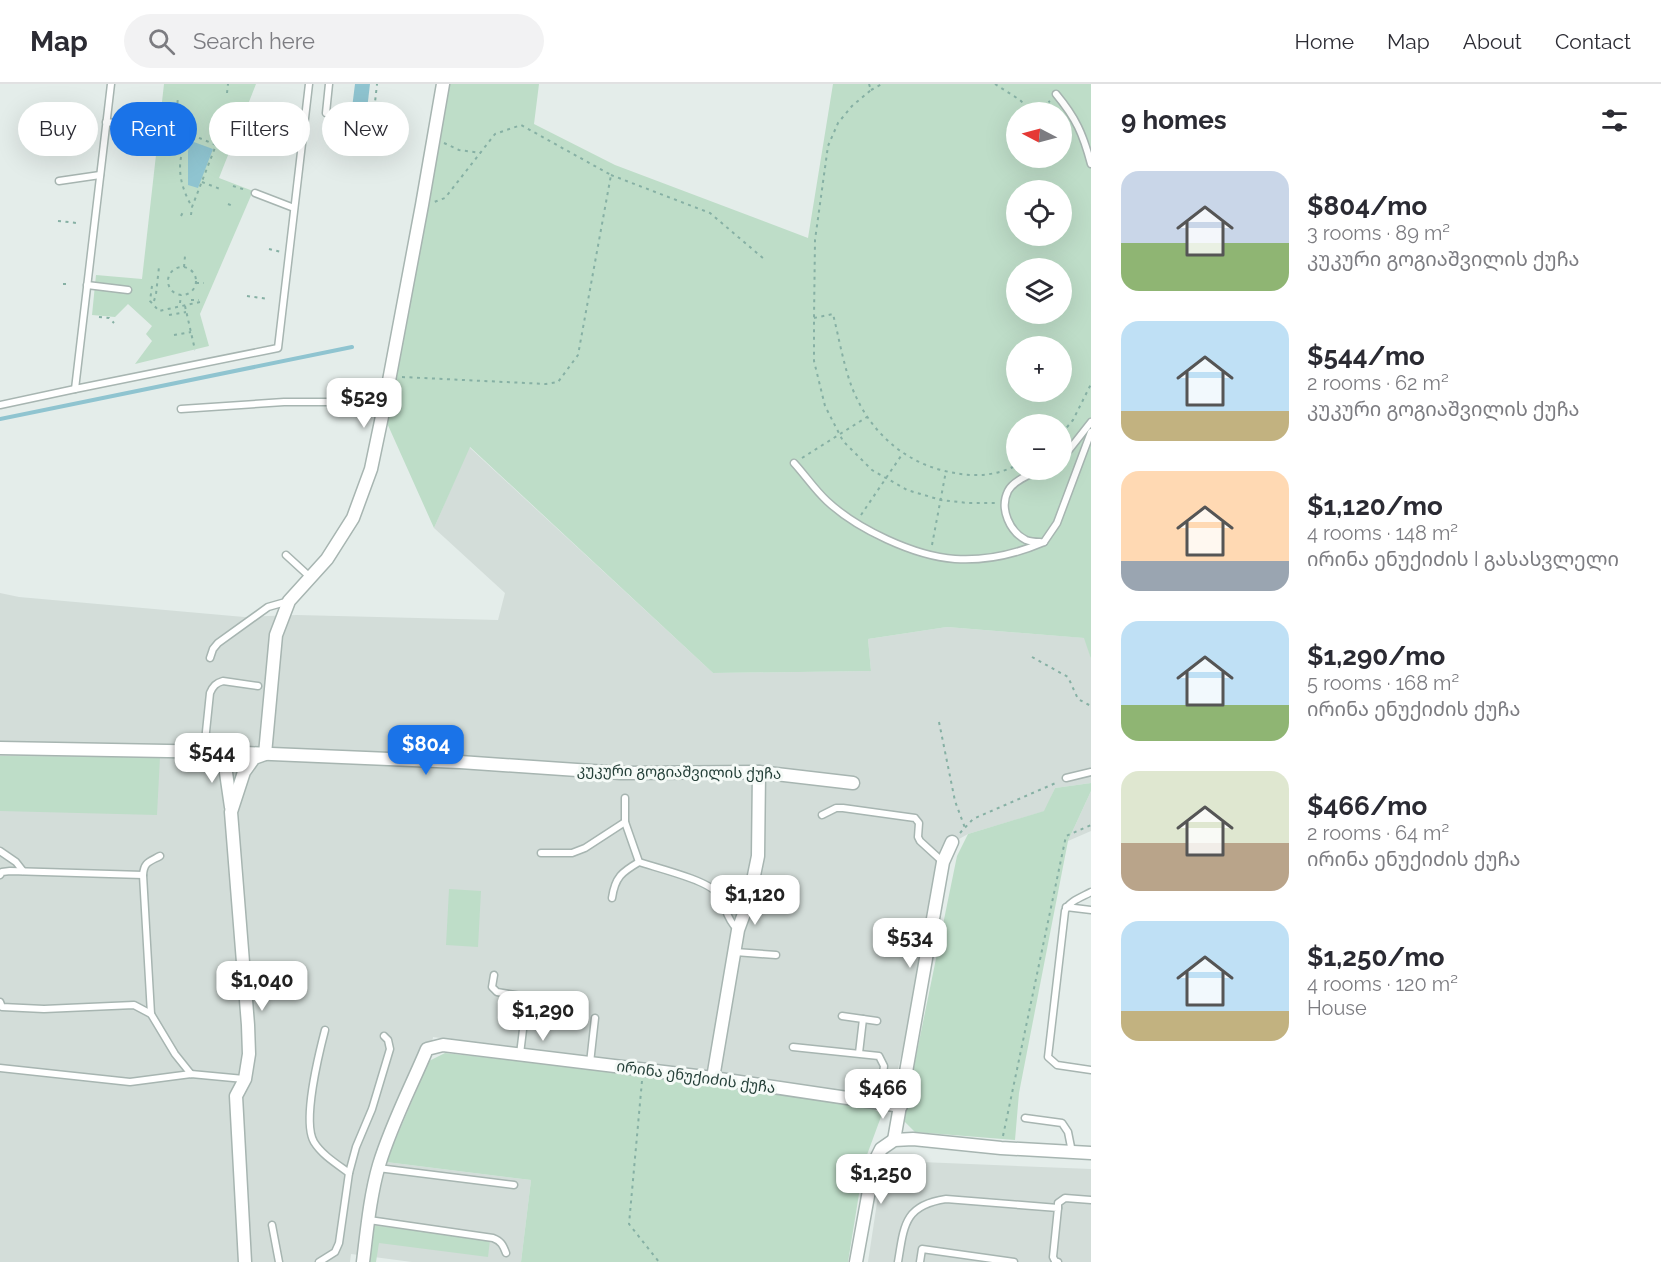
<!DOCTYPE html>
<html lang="en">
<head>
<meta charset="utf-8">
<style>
	:root { --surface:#fff; --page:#f2f2f3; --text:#2b2b33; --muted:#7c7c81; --line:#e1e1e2; --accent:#1a73e8 }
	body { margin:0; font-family:Raleway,"Noto Sans Georgian",sans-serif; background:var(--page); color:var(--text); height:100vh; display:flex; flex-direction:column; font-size:22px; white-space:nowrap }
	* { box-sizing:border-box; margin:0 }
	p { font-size:20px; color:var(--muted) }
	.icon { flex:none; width:33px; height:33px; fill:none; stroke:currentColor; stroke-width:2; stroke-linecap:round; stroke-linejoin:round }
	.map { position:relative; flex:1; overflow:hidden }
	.drawer { display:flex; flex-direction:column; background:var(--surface); width:570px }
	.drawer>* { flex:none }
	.guide { position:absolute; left:18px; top:18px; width:570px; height:54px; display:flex; gap:12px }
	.needle { width:39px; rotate:276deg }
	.tools { position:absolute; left:1006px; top:18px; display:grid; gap:12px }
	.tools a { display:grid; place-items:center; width:66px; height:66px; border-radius:50%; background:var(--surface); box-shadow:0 6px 24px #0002; font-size:30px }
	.price { position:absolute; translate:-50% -51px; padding:0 14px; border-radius:12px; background:#fff; color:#222; font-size:20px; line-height:39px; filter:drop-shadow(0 2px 3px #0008) }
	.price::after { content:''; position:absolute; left:50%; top:36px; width:18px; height:14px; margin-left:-9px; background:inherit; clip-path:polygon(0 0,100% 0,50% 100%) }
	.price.active { background:var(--accent); color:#fff }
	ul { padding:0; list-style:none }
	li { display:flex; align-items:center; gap:18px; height:150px; padding:0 30px }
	li span { display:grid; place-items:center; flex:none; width:168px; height:120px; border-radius:18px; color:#555 }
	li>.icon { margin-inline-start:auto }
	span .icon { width:72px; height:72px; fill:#fffc; stroke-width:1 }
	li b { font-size:26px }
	h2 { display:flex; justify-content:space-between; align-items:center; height:72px; padding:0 30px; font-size:26px }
	.tag { padding:0 21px; border-radius:27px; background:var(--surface); box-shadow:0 6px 24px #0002; font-size:21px; line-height:54px }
	.tag.active { background:var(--accent); color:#fff }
	header { display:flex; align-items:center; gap:36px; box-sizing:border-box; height:84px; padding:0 30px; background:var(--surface); border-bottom:2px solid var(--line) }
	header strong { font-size:28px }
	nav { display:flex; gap:33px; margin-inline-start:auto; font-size:21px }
	.search { width:420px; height:54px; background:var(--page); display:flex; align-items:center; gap:15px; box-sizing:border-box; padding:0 21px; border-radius:33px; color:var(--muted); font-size:22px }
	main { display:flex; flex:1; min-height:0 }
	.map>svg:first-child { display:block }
	.built { fill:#d3ddd9 }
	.green { fill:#beddc8; fill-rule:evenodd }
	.water { fill:#8fc4d0 }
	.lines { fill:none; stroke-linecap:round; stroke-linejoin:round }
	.stream { stroke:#8fc4d0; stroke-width:4 }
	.service-casing { stroke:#a7b5b1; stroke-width:9 }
	.minor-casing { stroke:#a7b5b1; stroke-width:15 }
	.path { stroke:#86b0a4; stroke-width:2; stroke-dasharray:3 4.5; stroke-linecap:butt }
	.service { stroke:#fff; stroke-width:6 }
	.minor { stroke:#fff; stroke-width:12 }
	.labels { text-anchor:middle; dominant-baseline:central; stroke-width:6; stroke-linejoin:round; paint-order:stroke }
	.street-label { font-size:15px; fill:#243f38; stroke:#f5faf7 }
</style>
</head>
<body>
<header>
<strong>Map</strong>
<div class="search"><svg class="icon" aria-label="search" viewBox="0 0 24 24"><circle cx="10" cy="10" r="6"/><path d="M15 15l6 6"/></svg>Search here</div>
<nav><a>Home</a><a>Map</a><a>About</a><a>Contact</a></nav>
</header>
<main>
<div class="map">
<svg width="1091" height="1178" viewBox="0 0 1091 1178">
	<rect width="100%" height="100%" fill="#e4edea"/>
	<g class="built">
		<path d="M469 363 713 589 871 587 868 555 947 543 1085 554 1091 575V699L1055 704 1045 727 968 750 952 759 946 794 890 1016 433 953 429 977 386 1078 531 1096 521 1178H412L351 1170 350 1178H0V509L19 513 244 533 297 531 498 536 505 509 434 444Z"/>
		<path d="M1091 707V747L1068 757Z"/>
		<path d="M897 1077 1091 1085V1178H868L880 1099Z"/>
	</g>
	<g class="green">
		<path d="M164 0H256L219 94 253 107 200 230 209 262 135 280 152 257 146 250 152 242 128 220 115 233 92 231 96 191 142 195Z"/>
		<path d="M448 0H539L534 40 615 81 808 154 833 0H1091V575L1084 554 947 543 868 555 871 587 713 589 470 363 434 444 387 339ZM1017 28H1062V74H1017ZM1017 106H1062V152H1017ZM1017 184H1062V230H1017ZM1017 262H1062V308H1017ZM1017 340H1062V386H1017Z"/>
		<path d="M0 672 160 673 157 731 0 727Z"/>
		<path d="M1091 699V707L1068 757 1019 1009 1015 1056 915 1048 903 1036 957 772 968 750 1044 727 1055 704Z"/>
		<path d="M449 805 481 807 478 863 446 861Z"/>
		<path d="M445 969 677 994 865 1020 882 1030 864 1079 848 1178H521L531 1096 386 1078 429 977Z"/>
		<path d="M370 1141 490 1156 488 1173 379 1159 376 1178H366Z"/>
	</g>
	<g class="water">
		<path d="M355 0H370L366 34 351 32Z"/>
		<path d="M191 57 213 65 198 104 188 101V67Z"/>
	</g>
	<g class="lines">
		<path class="stream" d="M0 335 352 263"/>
		<g class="service-casing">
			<g id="service">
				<path d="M111 0 75 305 278 264 309 0"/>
				<path d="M1056 10C1076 34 1083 50 1091 80"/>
				<path d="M326 29 329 0"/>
				<path d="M106 38 147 43"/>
				<path d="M59 97 100 91"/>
				<path d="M255 109 294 124"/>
				<path d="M87 201 128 206"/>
				<path d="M0 321 75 305"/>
				<path d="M181 325 284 318H385"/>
				<path d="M1062 371 1069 366 1091 338"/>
				<path d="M794 379C805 391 815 406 827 417 857 445 914 472 955 475 985 477 1016 470 1044 458"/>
				<path d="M1039 386C1029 391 1013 397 1008 407 999 425 1010 448 1026 456 1031 458 1036 458 1040 458"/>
				<path d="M1044 458 1057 439 1091 348"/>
				<path d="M286 471 310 493"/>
				<path d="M210 574 213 565 218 559 268 523 289 517"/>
				<path d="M204 667 210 609C213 602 216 599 223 597L258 602"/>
				<path d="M1066 694 1091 688"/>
				<path d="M625 714V738L639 778C657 784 707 796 717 809 727 821 724 832 737 845"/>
				<path d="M822 731 836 724H843L915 734 919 739 918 753 920 757 943 778"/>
				<path d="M0 767 16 778 23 787"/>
				<path d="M541 769H572L585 764 625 738"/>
				<path d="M0 791 2 788 10 787 143 791"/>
				<path d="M1091 808C1082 813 1069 817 1065 827L1048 973 1057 981 1091 986"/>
				<path d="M612 814C615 793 622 788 639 778"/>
				<path d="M1066 823 1091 826"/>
				<path d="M735 868 776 871"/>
				<path d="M494 891 492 903 497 908 527 913 520 970"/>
				<path d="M527 913 572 917"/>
				<path d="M0 918 2 923 44 925 134 921 151 930 175 970 191 990"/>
				<path d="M151 930 143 791C144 778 149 778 160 772"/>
				<path d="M842 932 877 937"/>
				<path d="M325 946C319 969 302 1038 314 1058 322 1071 337 1080 349 1089"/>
				<path d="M793 963 879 972 884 982 879 1018"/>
				<path d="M859 969 863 935"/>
				<path d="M590 979 595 934"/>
				<path d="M0 984 130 998 191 990 244 995"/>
				<path d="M1025 1034 1062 1039 1068 1048 1072 1068"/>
				<path d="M378 1084 514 1101"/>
				<path d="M1058 1124V1119L1065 1114 1091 1116"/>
				<path d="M369 1136 493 1154C501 1157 503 1161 506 1169"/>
				<path d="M272 1141 279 1178"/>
				<path d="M319 1178 335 1168 339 1159 349 1089 356 1063 372 1025 390 965 388 956 384 952"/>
				<path d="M898 1178C904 1142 904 1121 946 1115L1058 1124 1053 1173 1055 1177 1058 1178"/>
				<path d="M920 1178 922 1165 1014 1178"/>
			</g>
		</g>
		<g class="minor-casing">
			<g id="minor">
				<path d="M0 664 223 668 460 678 621 689 759 688 853 699"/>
				<path d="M223 668 231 723"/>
				<path d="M713 994 738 846 749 816 758 772 759 688"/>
				<path d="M894 1056 943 778 952 758"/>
				<path d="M245 1178 236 1012 245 995 249 970 248 941 231 728 244 688 254 674 265 670 276 551 289 517 327 475 353 434 371 385 385 318 422 121 443 0"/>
				<path d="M363 1178C367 1146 370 1112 379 1081 391 1041 411 1003 427 965L443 961 713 994 901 1022"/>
				<path d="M856 1178 874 1079 881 1065 894 1056 913 1055 1001 1064 1091 1069"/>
			</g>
		</g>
		<g class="path">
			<path d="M869 0 871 6 852 22 838 39 828 62 815 156 814 234V277L825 322 843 357 872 386 907 406 941 416 968 419H997"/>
			<path d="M995 0 1020 16 1032 28"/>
			<path d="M871 6 882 0"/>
			<path d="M227 9 228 0"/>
			<path d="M1037 28 1050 17"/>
			<path d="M153 37 174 40"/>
			<path d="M342 42 372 46 377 0"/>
			<path d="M83 46 91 47"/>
			<path d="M174 49 178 14"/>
			<path d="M268 59 287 63"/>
			<path d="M444 59 459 66 481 69"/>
			<path d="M611 91 710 129 764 175"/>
			<path d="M202 98 220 105"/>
			<path d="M233 102 246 106"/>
			<path d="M228 120 233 122"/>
			<path d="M191 131 192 123 216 61 190 50C175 76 178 98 192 123"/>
			<path d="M181 132 183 128"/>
			<path d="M58 137 77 139"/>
			<path d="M269 165 281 168"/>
			<path d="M184 183 185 172"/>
			<circle cx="182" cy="197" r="14"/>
			<path d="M196 199H204"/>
			<path d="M63 200H70"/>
			<path d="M152 202 150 217 159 227 200 218 199 216"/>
			<path d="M247 212 269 215"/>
			<path d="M191 216H199"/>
			<path d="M154 217 156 210 159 183"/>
			<path d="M180 219 181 211"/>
			<path d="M185 222 195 266"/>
			<path d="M169 231 186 228"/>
			<path d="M99 233 109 234 114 239"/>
			<path d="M814 234 833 230C839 254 844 284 853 306 869 345 900 375 941 386 968 393 992 394 1017 381"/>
			<path d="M174 251 191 248"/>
			<path d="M402 293 546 300 558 298 578 271 611 91 521 41 495 50 445 114 434 118"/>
			<path d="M1062 349 1073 336 1091 300"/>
			<path d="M802 374 867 333"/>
			<path d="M861 431 903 369"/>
			<path d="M932 461 946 387"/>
			<path d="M1032 573 1068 593 1078 615 1091 622"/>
			<path d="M939 638 955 717 965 744"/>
			<path d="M960 749 973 735 1058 698"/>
			<path d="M642 997 629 1140 659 1178"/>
			<path d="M1003 1052 1066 752 1091 741"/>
		</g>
		<use href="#service" class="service"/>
		<use href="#minor" class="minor"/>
	</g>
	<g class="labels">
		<g class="street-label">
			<text transform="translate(679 688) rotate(1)">კუკური გოგიაშვილის ქუჩა</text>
			<text transform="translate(696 993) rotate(8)">ირინა ენუქიძის ქუჩა</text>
		</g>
	</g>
</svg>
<div class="tools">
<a><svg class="needle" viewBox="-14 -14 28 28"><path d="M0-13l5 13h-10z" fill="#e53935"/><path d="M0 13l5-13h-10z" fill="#7c7c81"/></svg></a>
<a><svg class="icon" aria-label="locate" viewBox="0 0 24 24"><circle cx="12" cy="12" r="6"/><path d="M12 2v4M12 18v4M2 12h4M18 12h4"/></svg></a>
<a><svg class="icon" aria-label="layers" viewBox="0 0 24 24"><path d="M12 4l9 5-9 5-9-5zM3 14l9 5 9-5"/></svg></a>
<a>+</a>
<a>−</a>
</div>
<b class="price" style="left:364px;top:345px">$529</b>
<b class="price active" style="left:426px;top:692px">$804</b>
<b class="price" style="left:212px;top:700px">$544</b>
<b class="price" style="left:755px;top:842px">$1,120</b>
<b class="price" style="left:910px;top:885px">$534</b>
<b class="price" style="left:262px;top:928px">$1,040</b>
<b class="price" style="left:543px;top:958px">$1,290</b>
<b class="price" style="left:883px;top:1036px">$466</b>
<b class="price" style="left:881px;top:1121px">$1,250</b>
<div class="guide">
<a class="tag">Buy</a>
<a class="tag active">Rent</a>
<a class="tag">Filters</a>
<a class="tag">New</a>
</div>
</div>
<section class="drawer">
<h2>9 homes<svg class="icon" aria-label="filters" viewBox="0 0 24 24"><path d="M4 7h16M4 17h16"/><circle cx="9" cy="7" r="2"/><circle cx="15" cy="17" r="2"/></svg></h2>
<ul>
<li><span style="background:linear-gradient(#c9d6e8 60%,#8fb573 0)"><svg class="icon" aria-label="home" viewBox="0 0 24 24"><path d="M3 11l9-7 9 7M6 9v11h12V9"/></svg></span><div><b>$804/mo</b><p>3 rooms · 89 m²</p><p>კუკური გოგიაშვილის ქუჩა</p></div></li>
<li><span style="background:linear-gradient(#bfe0f5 75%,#c2b280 0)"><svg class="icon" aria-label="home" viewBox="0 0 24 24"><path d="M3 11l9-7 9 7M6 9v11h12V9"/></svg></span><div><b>$544/mo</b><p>2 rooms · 62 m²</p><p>კუკური გოგიაშვილის ქუჩა</p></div></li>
<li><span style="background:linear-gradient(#ffd9b3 75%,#9aa5b1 0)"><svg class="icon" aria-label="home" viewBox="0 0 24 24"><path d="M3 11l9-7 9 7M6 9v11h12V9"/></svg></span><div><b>$1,120/mo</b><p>4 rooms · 148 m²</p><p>ირინა ენუქიძის I გასასვლელი</p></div></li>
<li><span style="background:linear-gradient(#bfe0f5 70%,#8fb573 0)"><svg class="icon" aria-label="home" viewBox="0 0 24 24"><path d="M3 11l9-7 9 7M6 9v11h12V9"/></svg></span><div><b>$1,290/mo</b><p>5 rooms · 168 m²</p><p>ირინა ენუქიძის ქუჩა</p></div></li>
<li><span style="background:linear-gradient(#dfe7d0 60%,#b9a48a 0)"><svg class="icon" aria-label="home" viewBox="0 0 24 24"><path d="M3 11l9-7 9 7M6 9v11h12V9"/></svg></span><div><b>$466/mo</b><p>2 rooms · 64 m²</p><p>ირინა ენუქიძის ქუჩა</p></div></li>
<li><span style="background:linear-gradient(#bfe0f5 75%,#c2b280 0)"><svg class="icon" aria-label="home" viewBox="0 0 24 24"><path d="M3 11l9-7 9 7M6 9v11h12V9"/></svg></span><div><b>$1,250/mo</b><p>4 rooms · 120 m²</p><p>House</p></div></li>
</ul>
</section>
</main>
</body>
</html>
